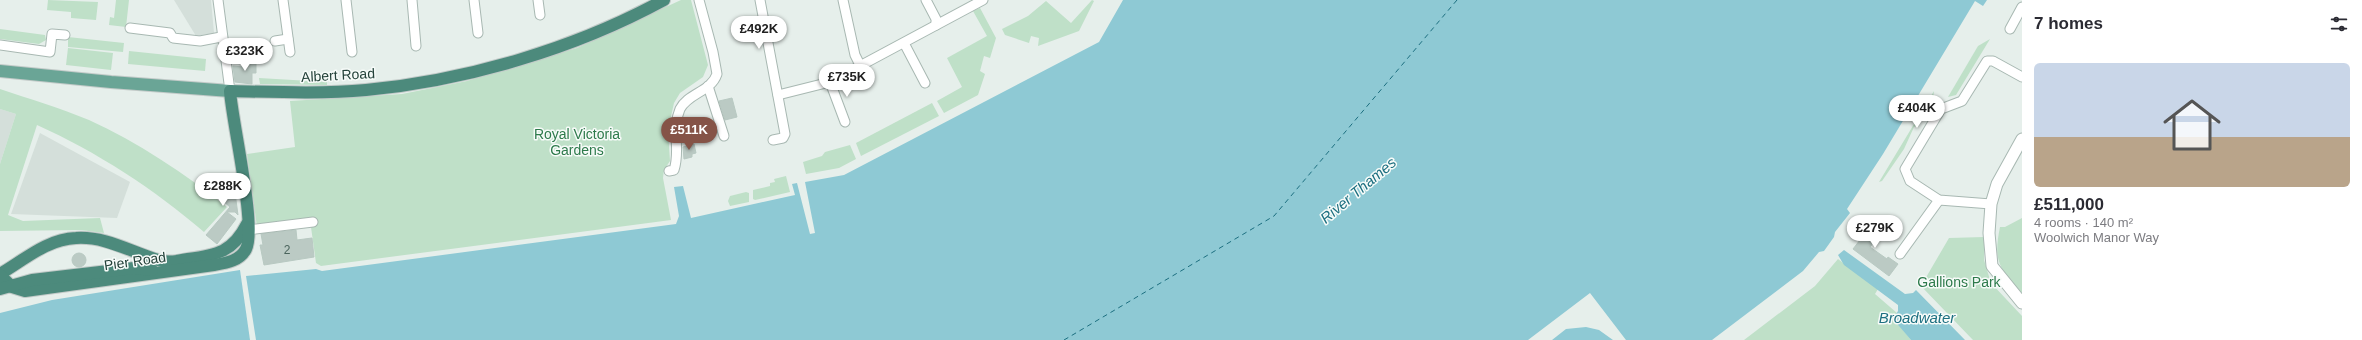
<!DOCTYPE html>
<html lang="en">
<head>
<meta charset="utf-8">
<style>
	:root { --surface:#fff; --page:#f7f7f7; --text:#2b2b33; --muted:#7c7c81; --accent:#855347 }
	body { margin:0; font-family:Arial,sans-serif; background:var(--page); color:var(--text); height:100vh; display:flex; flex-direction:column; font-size:15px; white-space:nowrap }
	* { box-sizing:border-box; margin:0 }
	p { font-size:13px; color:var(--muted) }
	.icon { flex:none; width:22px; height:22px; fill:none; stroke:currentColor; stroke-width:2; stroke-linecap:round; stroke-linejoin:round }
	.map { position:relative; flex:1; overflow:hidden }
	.drawer { display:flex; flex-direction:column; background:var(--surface); width:340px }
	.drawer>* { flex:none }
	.price { position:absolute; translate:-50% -34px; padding:0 9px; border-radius:14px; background:#fff; color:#222; font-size:13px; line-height:26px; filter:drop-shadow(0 1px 2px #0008) }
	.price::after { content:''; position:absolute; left:50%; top:24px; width:12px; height:9px; margin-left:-6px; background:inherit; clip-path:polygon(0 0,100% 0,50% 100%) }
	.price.active { background:var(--accent); color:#fff }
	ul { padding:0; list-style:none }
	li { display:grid; align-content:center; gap:8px; height:212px; padding:0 12px }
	li span { display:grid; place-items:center; height:124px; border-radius:6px; color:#555 }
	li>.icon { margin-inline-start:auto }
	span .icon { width:72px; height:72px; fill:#fffc; stroke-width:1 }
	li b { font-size:17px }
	h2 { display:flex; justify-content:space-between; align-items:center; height:48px; padding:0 12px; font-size:17px }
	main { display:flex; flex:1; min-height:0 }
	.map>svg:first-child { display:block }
	.built { fill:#d4dfda }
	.green { fill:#bfe0c8 }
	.water { fill:#8ec9d4 }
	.pier { fill:#e6efeb }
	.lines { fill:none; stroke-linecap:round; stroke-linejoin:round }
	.ferry { stroke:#1c6f80; stroke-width:1; stroke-dasharray:5 4; stroke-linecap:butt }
	.building { fill:#bbcac4; stroke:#b8c9c2 }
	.minor-casing { stroke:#a8b8b2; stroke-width:11 }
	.tertiary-casing { stroke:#a8b8b2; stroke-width:13 }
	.primary-casing { stroke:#c2cac8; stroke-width:14 }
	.trunk-casing { stroke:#c2cac8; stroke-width:14 }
	.minor { stroke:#fff; stroke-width:9 }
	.tertiary { stroke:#fff; stroke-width:11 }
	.primary { stroke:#6aa596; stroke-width:12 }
	.trunk { stroke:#4c8a7c; stroke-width:12 }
	.labels { text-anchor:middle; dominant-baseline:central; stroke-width:3; stroke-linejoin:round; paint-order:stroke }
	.number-label { font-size:12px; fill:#4a645c }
	.street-label { font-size:14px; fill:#24423a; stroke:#f7fbf9 }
	.park-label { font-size:14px; fill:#2d7a4b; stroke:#f7fbf9 }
	.water-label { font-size:15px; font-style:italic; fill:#1c6f80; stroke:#f7fbf9 }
</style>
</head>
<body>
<main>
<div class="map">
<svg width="2022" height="340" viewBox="0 0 2022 340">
	<rect width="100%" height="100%" fill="#e6efeb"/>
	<g class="built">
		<path d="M174 0H211L214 33 196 36Z"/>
		<path d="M0 109 16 114 0 164Z"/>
		<path d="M40 133 130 182 117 218 11 214Z"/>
	</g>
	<g class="green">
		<path d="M48 0 98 2 96 20 71 18V12L47 10Z"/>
		<path d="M116 0H129L126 27 109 25 110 17 114 18Z"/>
		<path d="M681 0H691L708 65 703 77 680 93 674 103 668 130 670 161 664 170 663 178 671 220 321 266 316 263 310 220 257 227 247 154 295 147 290 101 402 94 467 81 577 48Z"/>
		<path d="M1092 0 1094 1 1079 31 1038 46 1039 38 1031 36 1029 43 1005 35 1002 29 1028 16 1046 1 1071 23Z"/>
		<path d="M980 8 996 38 990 58 984 56 980 71 985 74 978 95 944 113 937 101 962 87 947 58 987 36 973 11Z"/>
		<path d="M0 29 45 35 46 40 39 44 0 39Z"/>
		<path d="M68 37 124 43 123 52 68 47Z"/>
		<path d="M1990 39 1956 95 1948 97 1978 46Z"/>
		<path d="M68 48 113 53 111 70 66 65Z"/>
		<path d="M129 51 206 59 205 71 128 64Z"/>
		<path d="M259 78 327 82V85L260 84Z"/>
		<path d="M0 89C30 99 60 108 89 120 138 142 185 174 227 207L204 232C154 189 97 152 37 125L8 215 23 221 100 218 104 233 81 230 0 231V164L16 114 0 109Z"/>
		<path d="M1934 91 1933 100 1918 125 1914 127 1904 149 1882 181 1879 182Z"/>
		<path d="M932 103 939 116 861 156 856 143Z"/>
		<path d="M850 145 856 159 839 168 806 174 803 162 822 156 825 152Z"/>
		<path d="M786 176 790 192 755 200 753 199V190L770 186V183L775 182 774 179Z"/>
		<path d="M746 192 749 193V202L730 206 728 201 730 196Z"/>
		<path d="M2022 218V293C1999 269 1993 261 2000 227H2005Z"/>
		<path d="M1984 237V260L1991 283 2022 316V340H1973L1921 286 1949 238Z"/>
		<path d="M1838 259 1878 289 1875 294 1897 313 1894 319 1911 340H1744L1815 286Z"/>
	</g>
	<g class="water">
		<path d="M1123 0H1987L1983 6 1975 1 1883 154 1847 209 1850 213 1835 232 1834 237 1824 251 1819 252 1803 271 1712 340H256L246 276 316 269 322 271 676 224 679 216 674 187 683 186 691 218 795 195 792 184 797 183 810 234 815 233 805 182 844 175 1099 42Z"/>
		<path d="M1844 250 1905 294 1913 293 1916 290 1965 340H1911L1893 319 1898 311V305L1844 265 1838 255Z"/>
		<path d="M240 270 250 340H0V313L52 300Z"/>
	</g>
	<path class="pier" d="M1590 293 1626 340H1613L1599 330 1586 327 1566 329 1552 340H1528Z"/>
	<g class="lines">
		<path class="ferry" d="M1064 340 1274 216 1457 0"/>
	</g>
	<g class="building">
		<path d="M243 60H256V73H252V84L235 82 233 66 243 67Z"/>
		<path d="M732 98 737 117 725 120 719 101Z"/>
		<path d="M694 144 696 153 692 154V157L684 159 683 147Z"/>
		<path d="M233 178 238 215 235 212H227L236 219 217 244 206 235 230 207 203 183Z"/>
		<path d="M1877 218 1887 225 1870 247 1887 259 1888 257 1898 264 1889 276 1853 249Z"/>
		<path d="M296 230 297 240 312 238 314 257 264 265 260 245H263L261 234Z"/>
		<circle cx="79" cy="260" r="7"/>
	</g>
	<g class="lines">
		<g class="minor-casing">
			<g id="minor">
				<path d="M218 0 230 91"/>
				<path d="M283 0 290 52"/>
				<path d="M346 0 352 52"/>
				<path d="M412 0 416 46"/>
				<path d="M474 0 478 33"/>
				<path d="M538 0 540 15"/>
				<path d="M760 0 785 134 783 138 773 140"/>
				<path d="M843 0 855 55 860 65"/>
				<path d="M926 0 936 19V25"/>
				<path d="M130 28 170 33 173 38 200 41 221 37"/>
				<path d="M2010 29 2022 7"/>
				<path d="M275 41 288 39"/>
				<path d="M904 43 925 83"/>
				<path d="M0 45 50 52 52 34 65 35"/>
				<path d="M830 82 845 122"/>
				<path d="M708 86 724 136"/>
				<path d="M778 95 830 82 983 0"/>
				<path d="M669 171 674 170C681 150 671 130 680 109 688 93 711 92 717 74L713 52 699 0"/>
				<path d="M1991 204 1939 200 1910 181 1905 169 1941 109 1962 101 1987 61H1993L2022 77"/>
				<path d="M248 230 313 222"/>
				<path d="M1900 254 1939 200"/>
			</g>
		</g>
		<g class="tertiary-casing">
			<path id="tertiary" d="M2022 139 1997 184 1991 204 1989 233 1992 266 2022 303"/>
		</g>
		<g class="primary-casing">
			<path id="primary" d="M0 71 111 82 230 91"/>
		</g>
		<g class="trunk-casing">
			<g id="trunk">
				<path d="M0 274C24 260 47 239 76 238 105 236 131 252 158 260 168 263 178 261 188 259 217 255 233 252 247 224"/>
				<path d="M0 275 12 287 25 291 214 265C226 263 240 261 246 249 257 227 232 122 230 91 275 92 321 94 366 90 468 80 574 49 664 0"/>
				<path d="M0 289 32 280 134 268 152 270"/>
			</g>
		</g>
		<use href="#minor" class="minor"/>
		<use href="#tertiary" class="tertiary"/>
		<use href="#primary" class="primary"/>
		<use href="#trunk" class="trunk"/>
	</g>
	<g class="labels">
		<g class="number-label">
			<text x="287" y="250">2</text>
		</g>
		<g class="street-label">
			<text transform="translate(338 75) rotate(-3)">Albert Road</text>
			<text transform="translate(135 261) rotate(-8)">Pier Road</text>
		</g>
		<g class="park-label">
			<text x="577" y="134">Royal Victoria<tspan x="577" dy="16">Gardens</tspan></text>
			<text x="1959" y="282">Gallions Park</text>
		</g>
		<g class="water-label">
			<text transform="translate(1358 190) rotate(-40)">River Thames</text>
			<text x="1917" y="317">Broadwater</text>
		</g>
	</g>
</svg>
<b class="price" style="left:759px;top:50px">£492K</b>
<b class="price" style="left:245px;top:72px">£323K</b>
<b class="price" style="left:847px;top:98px">£735K</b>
<b class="price" style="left:1917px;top:129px">£404K</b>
<b class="price active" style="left:689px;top:151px">£511K</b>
<b class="price" style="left:223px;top:207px">£288K</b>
<b class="price" style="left:1875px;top:249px">£279K</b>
</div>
<section class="drawer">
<h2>7 homes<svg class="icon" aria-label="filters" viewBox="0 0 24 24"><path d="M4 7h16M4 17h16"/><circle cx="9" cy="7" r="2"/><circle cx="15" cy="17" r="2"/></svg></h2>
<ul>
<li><span style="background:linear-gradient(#c9d6e8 60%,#b9a48a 0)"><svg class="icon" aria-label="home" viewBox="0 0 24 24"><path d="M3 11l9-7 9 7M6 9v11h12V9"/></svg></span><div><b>£511,000</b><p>4 rooms · 140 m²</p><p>Woolwich Manor Way</p></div></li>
</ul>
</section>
</main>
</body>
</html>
